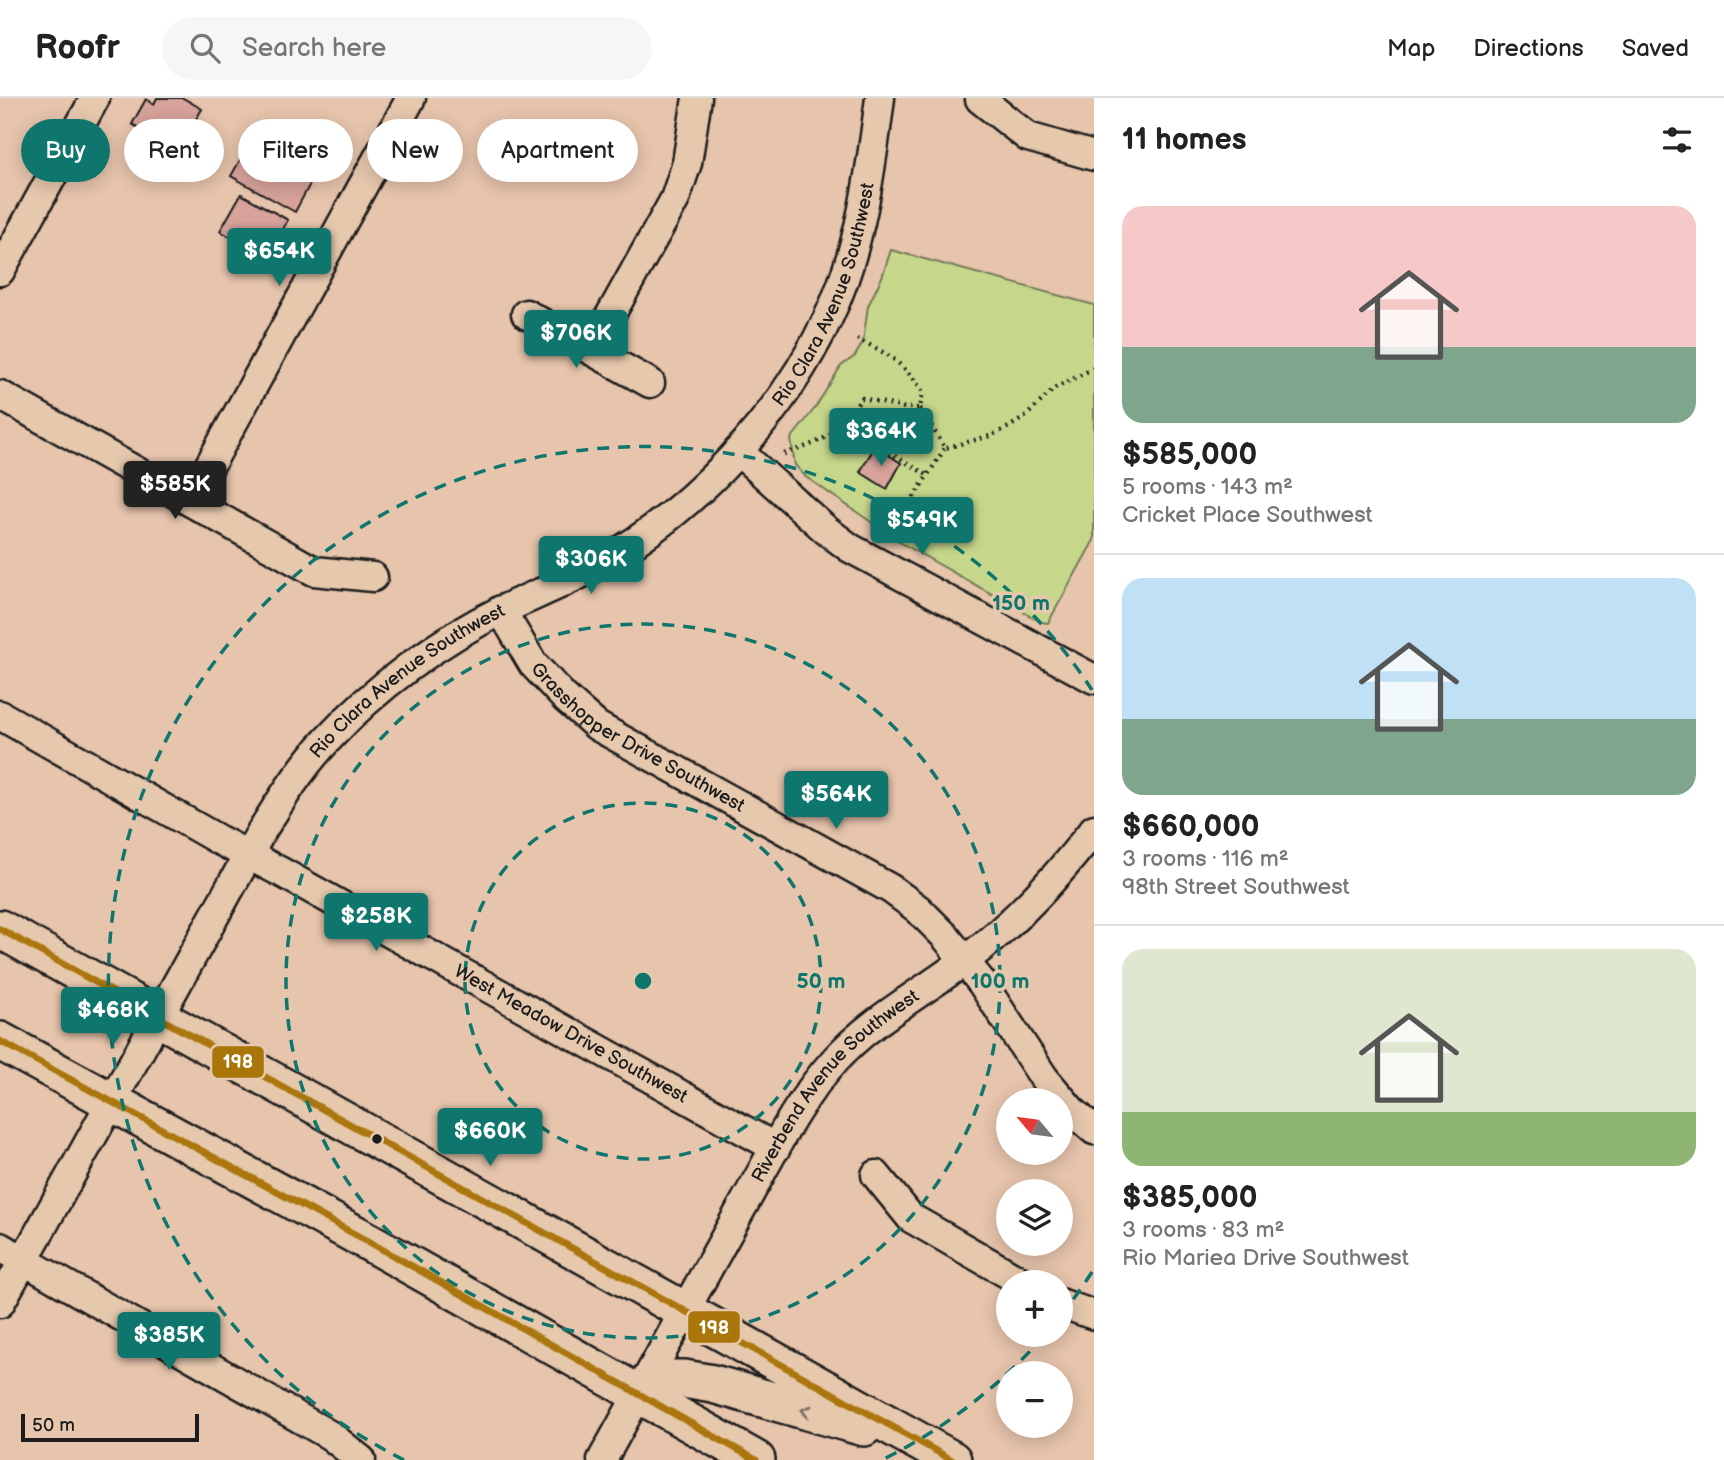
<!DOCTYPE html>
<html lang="en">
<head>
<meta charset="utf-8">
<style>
	:root { --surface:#fff; --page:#f6f6f6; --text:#222; --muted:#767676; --line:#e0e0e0; --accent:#0f766e }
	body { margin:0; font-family:"Balsamiq Sans",sans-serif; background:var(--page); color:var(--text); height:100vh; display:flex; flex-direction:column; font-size:26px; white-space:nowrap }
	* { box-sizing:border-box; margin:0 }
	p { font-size:23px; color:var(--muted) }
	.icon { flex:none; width:38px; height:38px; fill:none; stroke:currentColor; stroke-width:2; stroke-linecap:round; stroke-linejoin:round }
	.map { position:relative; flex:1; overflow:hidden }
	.sheet { display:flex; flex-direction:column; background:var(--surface); width:630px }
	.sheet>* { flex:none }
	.hud { position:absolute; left:21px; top:21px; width:665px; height:63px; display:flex; gap:14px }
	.needle { width:46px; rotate:299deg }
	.controls { position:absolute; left:996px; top:990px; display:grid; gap:14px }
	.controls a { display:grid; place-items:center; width:77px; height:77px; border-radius:50%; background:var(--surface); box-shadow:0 4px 18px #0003; font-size:35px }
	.scale { position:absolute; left:21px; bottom:18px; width:178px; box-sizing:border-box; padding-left:7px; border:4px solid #1c1c1c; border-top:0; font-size:19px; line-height:24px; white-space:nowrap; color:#1c1c1c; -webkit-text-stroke:5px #e6c8ad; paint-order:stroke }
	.price { position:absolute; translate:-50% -60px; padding:0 16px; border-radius:7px; background:var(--accent); color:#fff; font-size:23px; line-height:46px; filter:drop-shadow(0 2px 4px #0008) }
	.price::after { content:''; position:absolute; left:50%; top:42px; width:21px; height:16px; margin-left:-10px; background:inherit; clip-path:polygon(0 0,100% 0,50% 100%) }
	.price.active { background:#222; color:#fff }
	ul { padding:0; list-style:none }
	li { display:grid; align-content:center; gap:14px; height:371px; padding:0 28px }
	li+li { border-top:2px solid var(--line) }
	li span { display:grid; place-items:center; height:217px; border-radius:21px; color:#555 }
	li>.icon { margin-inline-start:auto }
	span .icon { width:126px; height:126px; fill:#fffc; stroke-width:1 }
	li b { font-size:30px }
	h2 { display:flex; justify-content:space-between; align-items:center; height:84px; padding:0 28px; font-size:30px }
	.chip { padding:0 24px; border-radius:32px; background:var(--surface); box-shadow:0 4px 18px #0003; font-size:24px; line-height:63px }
	.chip.active { background:var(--accent); color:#fff }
	header { display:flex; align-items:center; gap:42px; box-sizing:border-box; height:98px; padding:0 35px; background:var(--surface); border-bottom:2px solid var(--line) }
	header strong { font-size:33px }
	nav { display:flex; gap:38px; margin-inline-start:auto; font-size:24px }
	.search { width:490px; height:63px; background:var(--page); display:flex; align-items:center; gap:18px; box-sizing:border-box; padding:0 24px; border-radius:38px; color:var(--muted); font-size:26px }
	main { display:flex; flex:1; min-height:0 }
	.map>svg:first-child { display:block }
	.green { fill:#c6d78c; stroke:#717a54; stroke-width:2 }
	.building { fill:#d7a39b; stroke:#1c1c1c; stroke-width:2 }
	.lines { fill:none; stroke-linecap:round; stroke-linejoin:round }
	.minor-casing { stroke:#1c1c1c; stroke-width:33 }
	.major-casing { stroke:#1c1c1c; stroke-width:42 }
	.path { stroke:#1c1c1c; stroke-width:4.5; stroke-dasharray:2 5; stroke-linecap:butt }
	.minor { stroke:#e6c8ad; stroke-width:28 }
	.major { stroke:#e6c8ad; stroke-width:37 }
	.bus-1-casing { stroke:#e6c8ad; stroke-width:12 }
	.bus-1 { stroke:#aa760a; stroke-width:7 }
	.oneway { stroke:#817264 }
	.ring { fill:none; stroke:#0f766e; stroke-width:3.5; stroke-dasharray:12 9 }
	.bus-dot { fill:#1c1c1c; stroke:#e6c8ad; stroke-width:2.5 }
	.labels { text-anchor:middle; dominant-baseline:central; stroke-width:7; stroke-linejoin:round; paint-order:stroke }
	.street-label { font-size:19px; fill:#1c1c1c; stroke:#e6c8ad }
	.centre { fill:#0f766e; stroke:#e6c8ad; stroke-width:3.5 }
	.ring-label { font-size:21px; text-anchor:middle; font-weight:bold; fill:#0f766e; stroke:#e6c8ad; stroke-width:7; stroke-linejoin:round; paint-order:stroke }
	.line-badge { stroke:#e6c8ad; stroke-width:2.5 }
	.badge-label { font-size:19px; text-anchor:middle; font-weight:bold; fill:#fff }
</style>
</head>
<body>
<header>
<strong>Roofr</strong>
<div class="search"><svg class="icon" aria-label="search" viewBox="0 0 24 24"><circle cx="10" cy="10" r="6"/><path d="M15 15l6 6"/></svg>Search here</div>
<nav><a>Map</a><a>Directions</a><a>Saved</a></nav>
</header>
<main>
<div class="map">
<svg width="1094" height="1362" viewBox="0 0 1094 1362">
	<rect width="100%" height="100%" fill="#e7c4ac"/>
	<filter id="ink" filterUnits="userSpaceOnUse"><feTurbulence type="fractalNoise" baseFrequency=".0143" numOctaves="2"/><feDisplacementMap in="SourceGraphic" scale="14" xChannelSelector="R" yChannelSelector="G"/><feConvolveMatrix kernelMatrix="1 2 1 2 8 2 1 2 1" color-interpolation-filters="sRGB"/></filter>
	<g filter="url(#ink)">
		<path class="green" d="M891 152 1094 207V442L1048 525 1041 524 903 446 806 379 795 367 791 341 815 310 841 268 855 258 863 244 868 208 882 179Z"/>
		<g class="building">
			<path d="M157 0H183L202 11 189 33 197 37 190 50 180 45 177 51 132 26 146 1 154 6Z"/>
			<path d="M253 39 316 75 295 114 231 78Z"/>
			<path d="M241 96 288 122 267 160 220 133Z"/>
			<path d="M875 348 901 365 887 391 860 374Z"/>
		</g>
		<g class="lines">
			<g class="minor-casing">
				<g id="minor">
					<path d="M980 1 1028 39 1094 58"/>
					<path d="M0 173 95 0"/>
					<path d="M526 216 650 285"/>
					<path d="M591 252 675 101 687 65 697 0"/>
					<path d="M0 297 314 473 373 479"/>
					<path d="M738 353 826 432 850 450 1094 581"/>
					<path d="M190 403 411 0"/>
					<path id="s1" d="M501 512 533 566 565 600 597 628 891 791 918 811 945 838 982 885 1044 980 1071 1012 1094 1032"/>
					<path id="s2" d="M0 617 219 742 281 774 776 1050"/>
					<path d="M876 1077 911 1120 1024 1185"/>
					<path d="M0 1149 331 1338 361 1362"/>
					<path id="s3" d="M0 1205 261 734C281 702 302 668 329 640 375 590 440 542 502 512 534 497 566 485 597 467 694 413 781 320 828 220 860 154 871 72 880 0"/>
					<path d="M1060 1205 1094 1217"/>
					<path id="s4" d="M602 1362C648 1278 695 1195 741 1111 770 1061 795 1006 834 963 870 923 917 898 960 866 1011 829 1056 781 1094 731"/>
				</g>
			</g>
			<g class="major-casing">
				<g id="major">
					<path d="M0 831 952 1362"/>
					<path d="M0 943 371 1145 756 1362"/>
					<path d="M639 1295 661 1281H684L713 1286 864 1329"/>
				</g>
			</g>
			<g class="path">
				<path d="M920 310 945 350 990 338 1009 329 1025 319 1055 290 1094 270"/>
				<path d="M839 331H852L927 377"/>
				<path d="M784 356C830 341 833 338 862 300L905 310H920L923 294C904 265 888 255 857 241"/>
				<path d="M891 435 945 350"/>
			</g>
			<use href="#minor" class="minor"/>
			<use href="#major" class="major"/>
			<g class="bus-1-casing">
				<g id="bus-1">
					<path d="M0 831 952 1362"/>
					<path d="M0 943 371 1145 756 1362"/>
				</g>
			</g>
			<use href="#bus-1" class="bus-1"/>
		</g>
		<defs><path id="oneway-chevron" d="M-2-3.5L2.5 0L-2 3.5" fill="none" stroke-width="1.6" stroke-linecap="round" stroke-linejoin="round" transform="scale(1.75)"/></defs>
		<use class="oneway" href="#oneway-chevron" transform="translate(806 1313) rotate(-164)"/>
	</g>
	<g class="ring">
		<circle cx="643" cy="883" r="178"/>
		<circle cx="643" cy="883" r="357"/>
		<path d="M1092 1174A535 535 0 0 1 1062 1216M1044 1238A535 535 0 0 1 882 1362M404 1362A535 535 0 1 1 1092 592"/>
	</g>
	<circle class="bus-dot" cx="377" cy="1041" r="6"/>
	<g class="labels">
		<g class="street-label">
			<text stroke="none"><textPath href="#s3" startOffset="1340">Rio Clara Avenue Southwest</textPath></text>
			<text stroke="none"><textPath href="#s3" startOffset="752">Rio Clara Avenue Southwest</textPath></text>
			<text stroke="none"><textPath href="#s1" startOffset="192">Grasshopper Drive Southwest</textPath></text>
			<text stroke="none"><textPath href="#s2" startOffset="654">West Meadow Drive Southwest</textPath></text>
			<text stroke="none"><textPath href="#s4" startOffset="444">Riverbend Avenue Southwest</textPath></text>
		</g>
	</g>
	<circle cx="643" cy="883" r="10" class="centre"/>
	<g class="ring-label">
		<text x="1021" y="512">150 m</text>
		<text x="821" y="890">50 m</text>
		<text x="1000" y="890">100 m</text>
	</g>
	<g class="line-badge">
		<rect x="211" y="947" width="54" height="34" rx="7" fill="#aa760a"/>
		<rect x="687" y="1212" width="54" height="34" rx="7" fill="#aa760a"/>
	</g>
	<g class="badge-label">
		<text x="238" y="970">198</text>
		<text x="714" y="1236">198</text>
	</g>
</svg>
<div class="controls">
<a><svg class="needle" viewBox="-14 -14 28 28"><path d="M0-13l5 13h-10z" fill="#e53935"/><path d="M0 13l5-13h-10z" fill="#767676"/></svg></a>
<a><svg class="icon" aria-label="layers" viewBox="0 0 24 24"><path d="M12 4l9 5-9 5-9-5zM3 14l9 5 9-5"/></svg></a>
<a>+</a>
<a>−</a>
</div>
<div class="scale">50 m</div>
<b class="price" style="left:279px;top:190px">$654K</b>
<b class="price" style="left:576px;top:272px">$706K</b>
<b class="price" style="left:881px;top:370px">$364K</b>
<b class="price active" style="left:175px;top:423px">$585K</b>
<b class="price" style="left:922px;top:459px">$549K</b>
<b class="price" style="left:591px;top:498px">$306K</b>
<b class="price" style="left:836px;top:733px">$564K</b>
<b class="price" style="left:376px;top:855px">$258K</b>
<b class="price" style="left:113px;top:949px">$468K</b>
<b class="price" style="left:490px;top:1070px">$660K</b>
<b class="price" style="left:169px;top:1274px">$385K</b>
<div class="hud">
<a class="chip active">Buy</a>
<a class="chip">Rent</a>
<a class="chip">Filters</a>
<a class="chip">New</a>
<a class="chip">Apartment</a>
</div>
</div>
<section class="sheet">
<h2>11 homes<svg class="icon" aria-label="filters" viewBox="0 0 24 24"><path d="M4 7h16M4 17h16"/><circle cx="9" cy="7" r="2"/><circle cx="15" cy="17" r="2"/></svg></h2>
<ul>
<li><span style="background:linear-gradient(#f6c9c9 65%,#7fa58c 0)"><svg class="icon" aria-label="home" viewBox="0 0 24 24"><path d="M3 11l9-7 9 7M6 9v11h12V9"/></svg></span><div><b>$585,000</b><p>5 rooms · 143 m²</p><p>Cricket Place Southwest</p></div></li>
<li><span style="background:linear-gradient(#bfe0f5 65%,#7fa58c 0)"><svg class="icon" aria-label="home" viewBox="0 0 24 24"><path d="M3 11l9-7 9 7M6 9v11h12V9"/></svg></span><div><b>$660,000</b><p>3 rooms · 116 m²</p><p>98th Street Southwest</p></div></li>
<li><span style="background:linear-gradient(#dfe7d0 75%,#8fb573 0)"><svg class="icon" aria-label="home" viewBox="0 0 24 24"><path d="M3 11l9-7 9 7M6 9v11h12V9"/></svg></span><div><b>$385,000</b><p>3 rooms · 83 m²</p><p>Rio Mariea Drive Southwest</p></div></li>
</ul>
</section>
</main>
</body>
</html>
